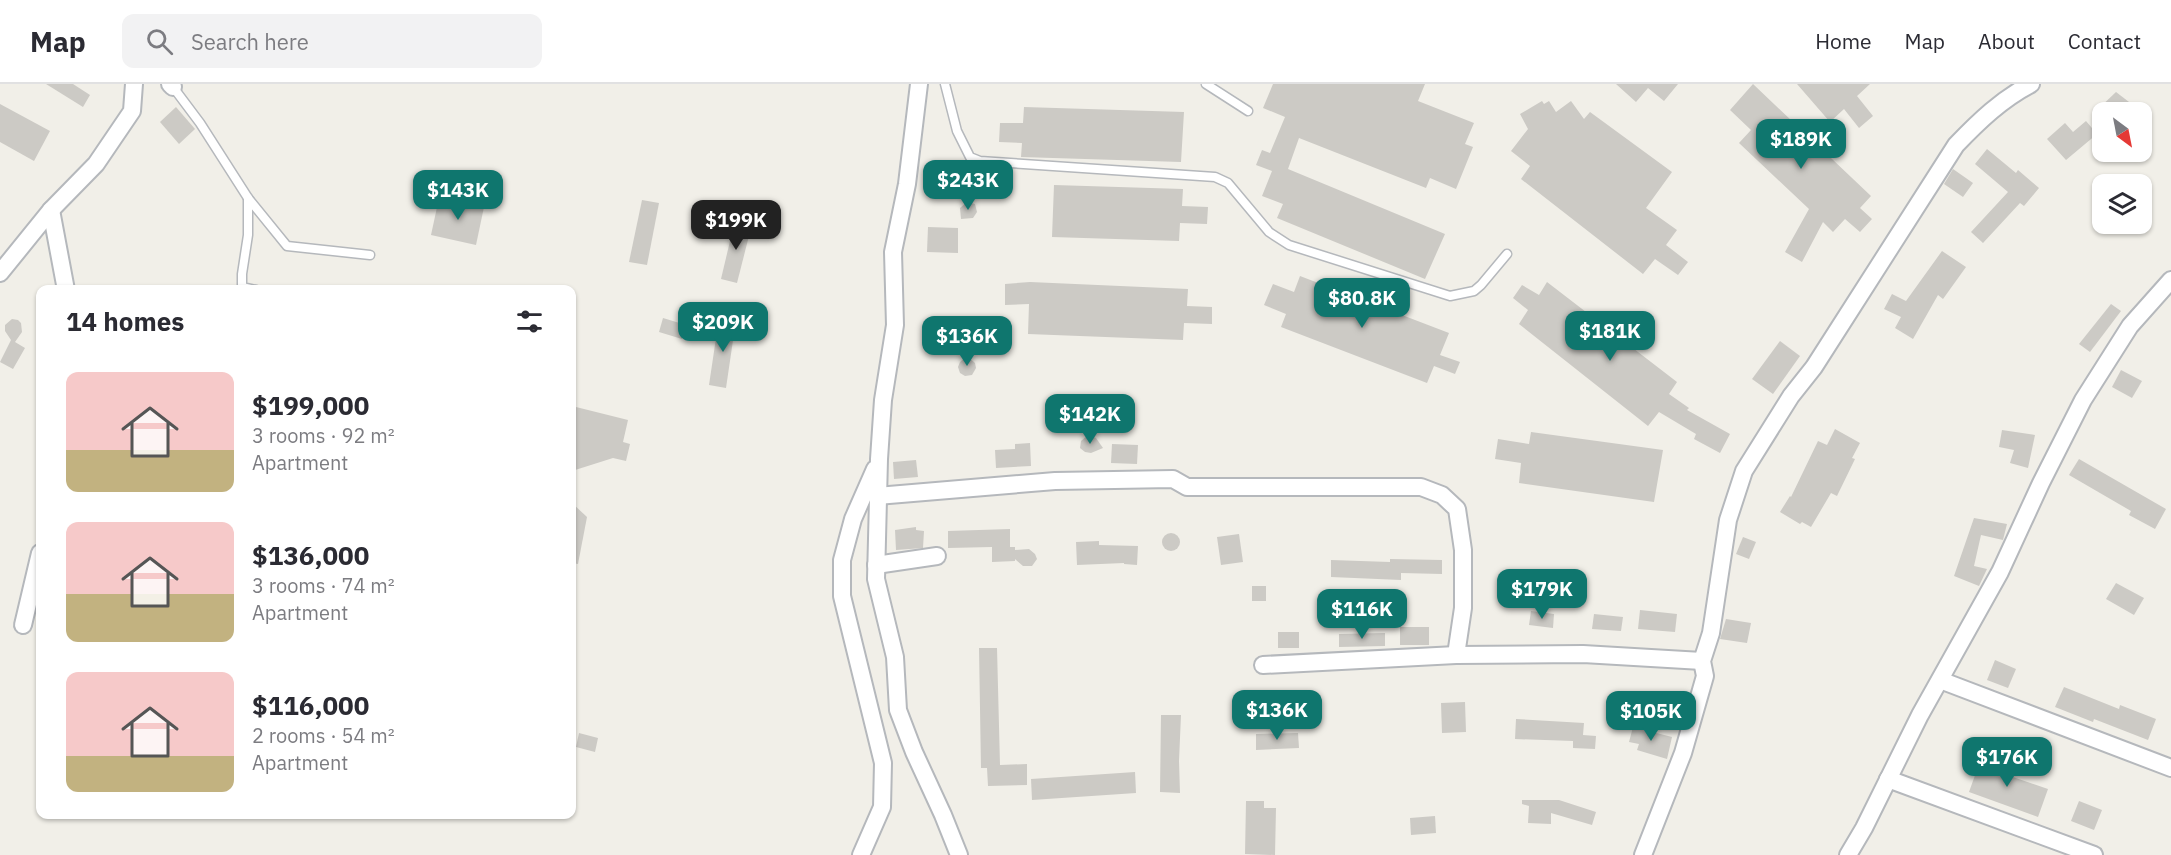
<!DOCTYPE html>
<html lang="en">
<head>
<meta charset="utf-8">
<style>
	:root { --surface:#fff; --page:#f2f2f3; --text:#2b2b33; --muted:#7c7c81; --line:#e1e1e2; --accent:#0f766e }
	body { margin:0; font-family:"IBM Plex Sans",sans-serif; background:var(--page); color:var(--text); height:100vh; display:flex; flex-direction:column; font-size:22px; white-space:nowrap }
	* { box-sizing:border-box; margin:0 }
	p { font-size:20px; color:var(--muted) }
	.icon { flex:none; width:33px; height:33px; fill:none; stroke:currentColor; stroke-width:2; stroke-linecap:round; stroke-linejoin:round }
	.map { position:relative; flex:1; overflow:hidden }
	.sheet { position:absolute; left:36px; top:201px; width:540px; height:534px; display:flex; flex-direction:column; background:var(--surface); border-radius:12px; box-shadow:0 2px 4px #0004 }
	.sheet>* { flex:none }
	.needle { width:39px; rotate:148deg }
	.fabs { position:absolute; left:2092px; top:18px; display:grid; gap:12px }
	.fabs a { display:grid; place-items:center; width:60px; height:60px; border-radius:12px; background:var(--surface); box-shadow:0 2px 4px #0004; font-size:30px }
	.price { position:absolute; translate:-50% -51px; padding:0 14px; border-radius:12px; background:var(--accent); color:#fff; font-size:20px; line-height:39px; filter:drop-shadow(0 2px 3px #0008) }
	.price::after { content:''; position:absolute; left:50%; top:36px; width:18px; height:14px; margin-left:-9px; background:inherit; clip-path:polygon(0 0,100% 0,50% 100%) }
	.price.selected { background:#222; color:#fff }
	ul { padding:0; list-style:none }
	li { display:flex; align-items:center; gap:18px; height:150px; padding:0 30px }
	li span { display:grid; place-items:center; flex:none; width:168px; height:120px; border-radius:12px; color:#555 }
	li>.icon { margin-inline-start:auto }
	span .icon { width:72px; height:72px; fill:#fffc; stroke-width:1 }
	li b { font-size:26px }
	h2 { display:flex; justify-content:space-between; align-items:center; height:72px; padding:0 30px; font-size:26px }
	header { display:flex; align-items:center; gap:36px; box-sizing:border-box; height:84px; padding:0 30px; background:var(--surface); border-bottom:2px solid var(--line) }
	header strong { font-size:28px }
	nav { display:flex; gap:33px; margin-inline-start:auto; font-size:21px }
	.search { width:420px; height:54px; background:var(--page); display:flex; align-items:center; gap:15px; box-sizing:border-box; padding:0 21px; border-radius:12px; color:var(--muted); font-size:22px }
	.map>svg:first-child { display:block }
	.building { fill:#cccac5 }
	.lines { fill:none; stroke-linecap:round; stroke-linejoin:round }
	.service-casing { stroke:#b5b8bc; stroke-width:11 }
	.minor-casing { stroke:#b5b8bc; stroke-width:20 }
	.service { stroke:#fff; stroke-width:8 }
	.minor { stroke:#fff; stroke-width:16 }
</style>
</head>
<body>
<header>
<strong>Map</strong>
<div class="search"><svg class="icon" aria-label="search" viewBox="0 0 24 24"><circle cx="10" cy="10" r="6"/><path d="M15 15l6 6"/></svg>Search here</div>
<nav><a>Home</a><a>Map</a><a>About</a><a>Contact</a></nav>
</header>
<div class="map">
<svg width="2171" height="771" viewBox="0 0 2171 771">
	<rect width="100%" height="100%" fill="#f1efe8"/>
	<g class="building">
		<path d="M46 0H73L90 11 83 23Z"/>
		<path d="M1273 0H1425L1418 17 1474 39 1465 60 1473 63 1456 105 1430 94 1426 104 1299 54 1288 85 1445 150 1425 195 1277 134 1283 120 1262 112 1272 87 1256 81 1262 66 1270 69 1285 33 1263 24Z"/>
		<path d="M1616 0H1678L1664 17 1648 4 1636 18Z"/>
		<path d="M1753 0 1871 112 1860 124 1872 135 1860 148 1845 135 1833 148 1823 138 1802 178 1785 168 1809 125 1739 59 1751 46 1730 26Z"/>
		<path d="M1797 0H1870L1857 12 1873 32 1859 44 1844 25 1830 38Z"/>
		<path d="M2116 8 2142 28H2095Z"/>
		<path d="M1542 17 1544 20 1549 17 1556 28 1571 17 1584 35 1590 28 1672 88 1646 124 1677 146 1666 161 1688 178 1678 191 1655 175 1643 190 1521 95 1530 82 1511 67 1528 45 1520 30Z"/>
		<path d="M0 20 50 47 34 77 0 58Z"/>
		<path d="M176 23 195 45 179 60 160 38Z"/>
		<path d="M1024 23 1184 28 1181 78 1021 73 1022 59 999 58 1000 39H1023Z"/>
		<path d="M2086 37 2097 50 2066 76 2047 55 2065 39 2073 48Z"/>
		<path d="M1987 65 2016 89 2018 86 2039 104 2024 122 2020 119 1983 159 1971 148 2008 108 1975 80Z"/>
		<path d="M1953 85 1973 99 1963 113 1944 100Z"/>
		<path d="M1054 101 1183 105 1182 122 1208 123 1207 140 1180 139 1179 157 1052 153Z"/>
		<path d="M439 114 484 123 476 161 431 151Z"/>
		<path d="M642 116 659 119 647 181 629 178Z"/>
		<path d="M967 118 975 120 977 128 973 134 961 135 960 124Z"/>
		<path d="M735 136 752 140 737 199 721 195Z"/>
		<path d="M928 143 958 144V169L927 168Z"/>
		<path d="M1942 167 1966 183 1943 215 1938 211 1913 255 1895 244 1901 233 1884 225 1892 210 1906 217Z"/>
		<path d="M1300 192 1449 249 1440 271 1460 278 1455 290 1434 282 1427 299 1281 243 1286 230 1264 221 1273 200 1294 208Z"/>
		<path d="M1030 198 1188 205 1187 222 1212 223V240L1184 239 1183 256 1028 250 1029 220 1005 221V200Z"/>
		<path d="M1547 198 1677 298 1669 310 1689 324 1687 326 1730 350 1720 369 1694 355 1696 350 1659 328 1648 342 1519 240 1528 226 1513 214 1522 201 1539 211Z"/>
		<path d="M2111 220 2121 227 2090 268 2079 260Z"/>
		<path d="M663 234 686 241 682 255 659 248Z"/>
		<path d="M719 234 736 236 726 304 709 301Z"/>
		<path d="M12 235 18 236 21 239 22 248 15 258 25 264 13 285 0 278 11 256 5 247V241Z"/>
		<path d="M965 241 970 243 973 251 970 256 963 261 957 256 955 250 959 242Z"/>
		<path d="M1780 257 1800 272 1773 310 1752 295Z"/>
		<path d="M967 272 975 279 976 284 972 291 965 292 960 289 958 283 960 278Z"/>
		<path d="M2121 286 2142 297 2132 314 2112 303Z"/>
		<path d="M572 322 628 336 623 358 630 360 626 377 613 374 572 387Z"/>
		<path d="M1835 345 1860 359 1852 374 1855 375 1837 412 1831 409 1811 443 1802 438 1800 440 1780 428 1790 412 1791 413 1818 357 1827 361Z"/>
		<path d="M2002 346 2035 351 2028 384 2010 379 2014 366 1999 363Z"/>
		<path d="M1531 348 1663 366 1654 418 1519 399 1521 379 1495 375 1498 355 1529 360Z"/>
		<path d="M1088 351 1096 354 1103 364 1091 369 1085 368 1080 364 1081 357Z"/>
		<path d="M1030 359 1031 382 996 384 995 366 1015 365V360Z"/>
		<path d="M1112 360 1138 361 1137 380 1111 379Z"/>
		<path d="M2079 375 2166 425 2155 445 2129 431 2131 427 2069 391Z"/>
		<path d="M916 376 918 393 894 395 893 378Z"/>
		<path d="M572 419 587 433 578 480 572 479Z"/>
		<path d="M1974 434 2007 440 2003 456 1981 451 1974 482 1987 485 1979 502 1954 492Z"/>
		<path d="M916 443V446L924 447 923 464 896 466 895 446Z"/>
		<path d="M1010 445V463H1015V466L1029 465 1035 470 1037 475 1032 482H1023L1015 475V477L992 478V463L948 464V447Z"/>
		<circle cx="1171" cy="458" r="9"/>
		<path d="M1239 450 1243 478 1221 481 1217 453Z"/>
		<path d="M1743 453 1756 458 1749 475 1736 470Z"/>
		<path d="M1099 457V461L1138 462 1137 481 1124 480V479L1077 481 1076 458Z"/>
		<path d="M1390 475 1442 476V490L1401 489V496L1331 493V476L1390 478Z"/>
		<path d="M2116 499 2144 514 2134 531 2106 515Z"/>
		<rect x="1252" y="502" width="14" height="15"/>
		<path d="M1640 526 1677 530 1675 548 1638 545Z"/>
		<path d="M1531 527 1554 530 1553 544 1529 541Z"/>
		<path d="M1594 530 1623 533 1621 547 1592 545Z"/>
		<path d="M1726 535 1751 539 1747 559 1720 555Z"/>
		<rect x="1400" y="543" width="29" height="18"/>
		<rect x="1278" y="548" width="21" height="16"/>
		<path d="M1385 549V562L1339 563V550Z"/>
		<path d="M979 564H997L1000 681 1027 680V701L988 702 987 684H981Z"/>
		<path d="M1995 576 2016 585 2008 604 1987 596Z"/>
		<path d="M2064 603 2119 625 2120 621 2156 635 2148 656 2094 635 2093 638 2055 623Z"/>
		<path d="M1465 618 1466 648 1442 649 1441 619Z"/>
		<path d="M1161 631H1181L1179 677 1180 709 1160 708Z"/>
		<path d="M1516 635 1584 639 1583 651 1596 652 1595 665 1573 664V657L1515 655Z"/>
		<path d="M1633 643 1672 653 1667 675 1637 666 1639 660 1629 658Z"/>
		<path d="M579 649 598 654 595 668 576 663Z"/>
		<path d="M1298 649 1299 664 1256 666V650Z"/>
		<path d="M1982 672 2011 681 2007 691 2048 705 2038 733 1969 708Z"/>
		<path d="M1135 688 1136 709 1032 716 1031 695Z"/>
		<path d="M1522 716H1559L1596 728 1592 741 1551 729V740L1528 739 1529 722 1522 720Z"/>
		<path d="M1246 717H1264V724H1276L1275 771 1245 770Z"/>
		<path d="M2079 717 2102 726 2094 746 2071 737Z"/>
		<path d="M1435 732 1436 749 1411 751 1410 734Z"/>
	</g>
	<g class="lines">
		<g class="service-casing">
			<g id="service">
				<path d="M945 0 957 47 970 73 980 77 1215 93 1228 99 1269 148 1289 161 1450 212 1474 207 1481 201 1507 170"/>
				<path d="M1206 0 1248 27"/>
				<path d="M173 3 200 39 248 114 287 162 370 171"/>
				<path d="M248 114V151L242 190V203L256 206"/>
			</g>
		</g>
		<g class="minor-casing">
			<g id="minor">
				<path d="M170 0 173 3"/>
				<path d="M919 0 907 100 893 168 895 241 883 316 879 375 876 495 895 573 898 626 914 668 943 731 959 771"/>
				<path d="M51 126 66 206"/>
				<path d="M0 189 51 126 96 80 132 27 134 0"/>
				<path d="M877 412 1055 397 1173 395 1187 403H1421L1442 411 1457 425 1463 466V524L1456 571"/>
				<path d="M876 481 937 472"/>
				<path d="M23 541 40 469"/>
				<path d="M1263 581 1456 571 1583 570 1702 577"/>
				<path d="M1940 596 2171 684"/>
				<path d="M1888 695 2094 771"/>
				<path d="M861 771 882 723 883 679 842 512V476L853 435 875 385"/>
				<path d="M1643 771 1683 669 1705 592 1702 577 1711 549 1728 436 1744 387 1791 312 1814 283 1956 61C1979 37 2002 15 2031 0"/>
				<path d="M1848 771 1864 744 1920 631 2000 488 2041 399 2083 316 2130 242 2171 196"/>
			</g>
		</g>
		<use href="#service" class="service"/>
		<use href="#minor" class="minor"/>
	</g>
</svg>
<div class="fabs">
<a><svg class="needle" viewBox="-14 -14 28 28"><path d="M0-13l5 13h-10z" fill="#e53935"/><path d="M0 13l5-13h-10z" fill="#7c7c81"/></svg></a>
<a><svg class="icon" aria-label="layers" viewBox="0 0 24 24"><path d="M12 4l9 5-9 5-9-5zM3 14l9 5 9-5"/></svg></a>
</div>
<b class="price" style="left:1801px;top:86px">$189K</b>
<b class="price" style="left:968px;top:127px">$243K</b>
<b class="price" style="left:458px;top:137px">$143K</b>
<b class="price selected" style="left:736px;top:167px">$199K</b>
<b class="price" style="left:1362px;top:245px">$80.8K</b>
<b class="price" style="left:723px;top:269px">$209K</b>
<b class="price" style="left:1610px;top:278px">$181K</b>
<b class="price" style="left:967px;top:283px">$136K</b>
<b class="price" style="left:1090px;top:361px">$142K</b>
<b class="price" style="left:1542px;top:536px">$179K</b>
<b class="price" style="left:1362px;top:556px">$116K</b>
<b class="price" style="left:1277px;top:657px">$136K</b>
<b class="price" style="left:1651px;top:658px">$105K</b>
<b class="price" style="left:2007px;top:704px">$176K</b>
<section class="sheet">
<h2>14 homes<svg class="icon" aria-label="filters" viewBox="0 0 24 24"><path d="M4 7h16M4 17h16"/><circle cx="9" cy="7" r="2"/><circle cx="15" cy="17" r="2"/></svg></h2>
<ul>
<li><span style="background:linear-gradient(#f6c9c9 65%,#c2b280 0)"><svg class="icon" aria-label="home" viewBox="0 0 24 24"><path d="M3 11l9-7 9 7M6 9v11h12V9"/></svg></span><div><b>$199,000</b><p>3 rooms · 92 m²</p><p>Apartment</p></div></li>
<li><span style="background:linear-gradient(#f6c9c9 60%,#c2b280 0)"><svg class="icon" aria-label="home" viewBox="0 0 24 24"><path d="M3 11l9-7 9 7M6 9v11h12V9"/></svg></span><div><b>$136,000</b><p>3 rooms · 74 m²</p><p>Apartment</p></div></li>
<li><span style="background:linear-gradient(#f6c9c9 70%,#c2b280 0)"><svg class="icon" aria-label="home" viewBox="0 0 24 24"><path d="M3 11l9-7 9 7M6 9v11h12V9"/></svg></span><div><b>$116,000</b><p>2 rooms · 54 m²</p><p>Apartment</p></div></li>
</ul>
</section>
</div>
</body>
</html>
